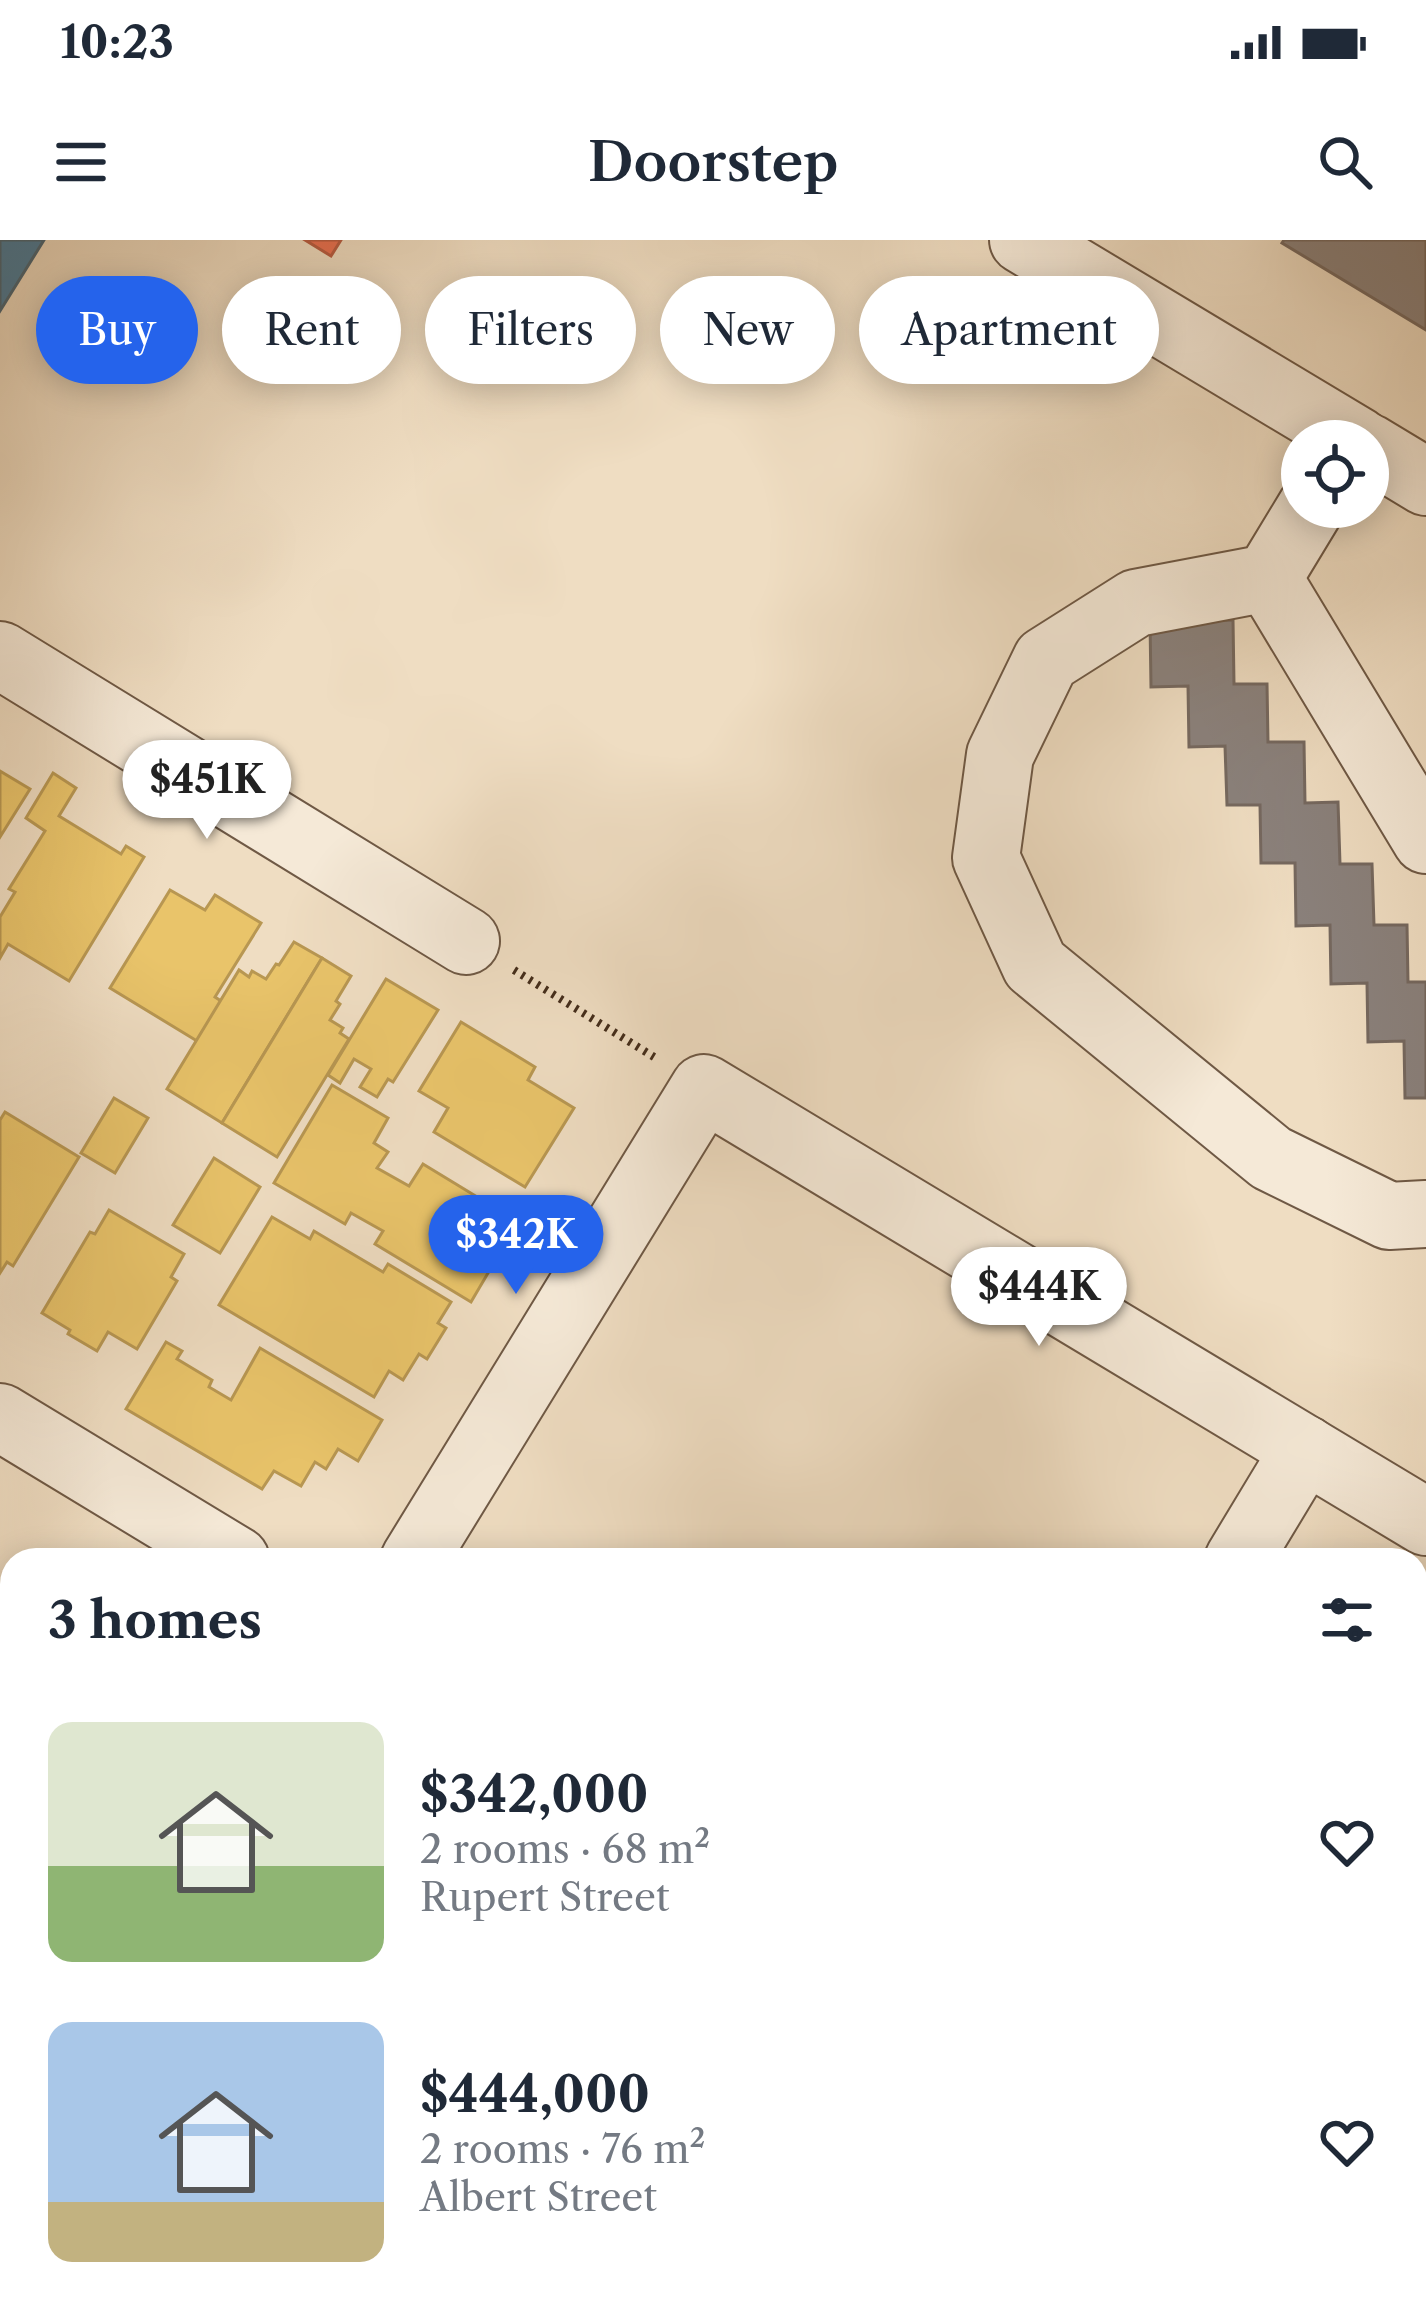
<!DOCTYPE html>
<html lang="en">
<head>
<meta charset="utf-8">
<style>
	:root { --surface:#fff; --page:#f2f2f3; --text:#1f2937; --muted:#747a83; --accent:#2563eb }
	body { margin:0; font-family:"Libre Caslon Text",serif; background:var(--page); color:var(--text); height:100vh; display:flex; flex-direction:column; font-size:45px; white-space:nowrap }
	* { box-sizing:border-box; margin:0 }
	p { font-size:39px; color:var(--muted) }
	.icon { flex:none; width:66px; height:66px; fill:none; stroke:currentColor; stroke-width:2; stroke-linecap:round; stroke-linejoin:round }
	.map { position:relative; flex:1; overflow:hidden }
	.side { position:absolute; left:0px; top:1308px; width:1428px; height:768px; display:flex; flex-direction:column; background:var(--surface); border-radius:36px 36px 0 0; box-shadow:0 6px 30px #0003 }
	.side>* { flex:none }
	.top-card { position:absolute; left:36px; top:36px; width:1356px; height:108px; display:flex; gap:24px }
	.buttons { position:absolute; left:1281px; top:180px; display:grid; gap:24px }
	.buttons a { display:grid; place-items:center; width:108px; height:108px; border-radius:50%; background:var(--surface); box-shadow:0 6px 30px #0003; font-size:60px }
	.price { position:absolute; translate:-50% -102px; padding:0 27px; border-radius:42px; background:#fff; color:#222; font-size:39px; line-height:78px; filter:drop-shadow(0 3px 6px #0008) }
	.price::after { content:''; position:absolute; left:50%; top:72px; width:36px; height:27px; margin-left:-18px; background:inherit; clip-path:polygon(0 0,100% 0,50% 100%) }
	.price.selected { background:var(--accent); color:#fff }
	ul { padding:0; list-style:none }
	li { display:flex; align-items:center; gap:36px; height:300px; padding:0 48px }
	li span { display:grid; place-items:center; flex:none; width:336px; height:240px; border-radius:24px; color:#555 }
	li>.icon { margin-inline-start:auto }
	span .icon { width:144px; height:144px; fill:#fffc; stroke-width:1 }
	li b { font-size:51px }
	h2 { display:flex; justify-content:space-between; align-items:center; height:144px; padding:0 48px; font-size:51px }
	.chip { padding:0 42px; border-radius:54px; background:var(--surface); box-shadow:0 6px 30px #0003; font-size:42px; line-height:108px }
	.chip.selected { background:var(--accent); color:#fff }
	.status { display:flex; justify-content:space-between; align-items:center; height:84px; padding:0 60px; background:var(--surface); direction:ltr }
	.status svg { height:33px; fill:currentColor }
	header { display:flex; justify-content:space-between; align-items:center; height:156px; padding:0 48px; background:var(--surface); font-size:54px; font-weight:600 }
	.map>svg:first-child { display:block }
	.homes { fill:#e9c46a; stroke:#b89752; stroke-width:3 }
	.shops { fill:#e76f51; stroke:#b65b41; stroke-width:3 }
	.public { fill:#457b9d; stroke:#456476; stroke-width:3 }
	.industry { fill:#8a817c; stroke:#75685f; stroke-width:3 }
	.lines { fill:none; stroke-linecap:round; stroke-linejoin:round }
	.minor-casing { stroke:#6f5945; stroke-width:70 }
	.path { stroke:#442d1b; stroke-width:8; stroke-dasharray:3 6; stroke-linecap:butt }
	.minor { stroke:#f5e9d7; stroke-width:66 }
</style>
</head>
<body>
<div class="status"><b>10:23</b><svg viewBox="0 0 49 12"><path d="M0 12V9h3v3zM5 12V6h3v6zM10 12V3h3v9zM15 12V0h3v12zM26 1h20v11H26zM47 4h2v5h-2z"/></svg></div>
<header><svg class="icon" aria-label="menu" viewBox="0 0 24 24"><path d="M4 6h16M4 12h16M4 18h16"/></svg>Doorstep<svg class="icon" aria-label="search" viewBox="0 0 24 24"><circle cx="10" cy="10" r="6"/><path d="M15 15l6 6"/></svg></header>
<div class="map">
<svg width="1426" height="2076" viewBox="0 0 1426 2076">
	<rect width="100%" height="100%" fill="#efddc2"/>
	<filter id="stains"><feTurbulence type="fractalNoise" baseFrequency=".00167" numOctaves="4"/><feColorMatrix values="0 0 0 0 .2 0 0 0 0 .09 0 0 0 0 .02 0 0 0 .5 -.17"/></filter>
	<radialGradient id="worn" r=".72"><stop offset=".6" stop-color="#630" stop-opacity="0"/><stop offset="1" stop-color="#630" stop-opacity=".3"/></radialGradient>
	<g class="homes">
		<path d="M0 531 30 549 0 597Z"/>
		<path d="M53 533 76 548 59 576 121 614 126 606 144 617 69 741 8 704 0 718V677L15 652 9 649 45 591 26 578Z"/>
		<path d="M170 650 205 670 215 655 261 683 215 757 221 761 197 801 110 748Z"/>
		<path d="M294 702 322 718 222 883 167 849 239 730 249 737 252 731 266 739 276 724 279 725Z"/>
		<path d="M322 718 351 736 336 761 340 764 330 780 343 788 340 793 349 799 277 917 222 883Z"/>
		<path d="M386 739 438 770 393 842 388 839 377 857 360 847 371 829 354 819 340 843 328 835Z"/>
		<path d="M461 782 535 827 528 840 574 868 525 947 434 892 448 868 419 851Z"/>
		<path d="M332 845 388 878 374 903 388 912 377 928 409 946 423 924 492 966 482 983 508 999 471 1062 375 1004 383 991 351 973 345 984 274 943Z"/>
		<path d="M114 858 148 878 115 933 81 913Z"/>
		<path d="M5 872 79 917 13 1026 7 1022 0 1033V880Z"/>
		<path d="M214 918 260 947 220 1013 173 985Z"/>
		<path d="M109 970 184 1014 171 1037 177 1041 137 1109 108 1092 97 1111 68 1094 70 1090 42 1073 90 992 95 994Z"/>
		<path d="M272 977 310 999 314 991 383 1032 388 1024 451 1062 438 1083 446 1088 427 1119 419 1114 403 1140 389 1131 374 1157 219 1065Z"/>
		<path d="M166 1102 182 1111 177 1119 212 1140 209 1147 231 1160 260 1108 382 1180 358 1221 338 1209 326 1229 315 1222 301 1246 274 1231 262 1249 126 1169Z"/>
	</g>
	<path class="shops" d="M305 0H341L331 16Z"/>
	<path class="public" d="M0 0H44L0 71Z"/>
	<g class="industry">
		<path d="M1284 0H1426V90L1282 3Z"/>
		<path d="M1233 380 1234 444H1267L1268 502H1304L1305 563 1338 562 1340 624H1372L1374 685H1407L1408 742H1426V858H1405L1404 801 1368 802 1367 743 1331 744 1330 685 1296 686 1295 623H1261L1260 565H1227L1225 506 1189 507 1188 446 1151 447 1150 381Z"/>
	</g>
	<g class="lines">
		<g class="minor-casing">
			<g id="minor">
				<path d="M1023 0 1358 201"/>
				<path d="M1368 207 1426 242"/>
				<path d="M1311 267 1268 338 1136 363 1046 420 1000 515 986 618 1035 725 1271 918 1389 976 1426 974"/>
				<path d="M1268 338 1426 600"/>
				<path d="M0 415 466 701"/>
				<path d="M0 1177 236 1320"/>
				<path d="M414 1320 704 848 1426 1282"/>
				<path d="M1238 1320 1305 1209"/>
				<path d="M0 1993 12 1974"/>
				<path d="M781 2076 788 2064"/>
			</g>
		</g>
		<path class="path" d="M514 730 654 817"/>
		<use href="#minor" class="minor"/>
	</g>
	<rect width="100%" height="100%" filter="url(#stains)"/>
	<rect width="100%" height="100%" fill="url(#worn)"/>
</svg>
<div class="buttons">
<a><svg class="icon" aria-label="locate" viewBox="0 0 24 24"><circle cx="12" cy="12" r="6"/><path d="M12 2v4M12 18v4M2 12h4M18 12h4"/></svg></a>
</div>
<b class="price" style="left:207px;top:602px">$451K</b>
<b class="price selected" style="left:516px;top:1057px">$342K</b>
<b class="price" style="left:1039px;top:1109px">$444K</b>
<div class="top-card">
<a class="chip selected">Buy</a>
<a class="chip">Rent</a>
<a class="chip">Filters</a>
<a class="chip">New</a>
<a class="chip">Apartment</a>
</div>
<section class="side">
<h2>3 homes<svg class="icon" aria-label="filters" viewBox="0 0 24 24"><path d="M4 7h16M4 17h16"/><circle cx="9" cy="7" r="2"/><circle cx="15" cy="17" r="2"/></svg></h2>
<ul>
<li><span style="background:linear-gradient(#dfe7d0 60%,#8fb573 0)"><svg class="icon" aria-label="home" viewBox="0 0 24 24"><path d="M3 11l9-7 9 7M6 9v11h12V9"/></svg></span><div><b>$342,000</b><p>2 rooms · 68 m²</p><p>Rupert Street</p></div><svg class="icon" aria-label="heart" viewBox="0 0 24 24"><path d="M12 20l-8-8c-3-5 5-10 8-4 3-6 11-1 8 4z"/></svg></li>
<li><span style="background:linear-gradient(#a9c7e8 75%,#c2b280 0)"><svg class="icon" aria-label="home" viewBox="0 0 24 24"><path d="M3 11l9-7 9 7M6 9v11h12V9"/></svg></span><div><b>$444,000</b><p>2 rooms · 76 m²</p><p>Albert Street</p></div><svg class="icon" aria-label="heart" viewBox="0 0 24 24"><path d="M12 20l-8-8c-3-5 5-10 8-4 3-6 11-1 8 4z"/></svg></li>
</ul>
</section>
</div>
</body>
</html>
